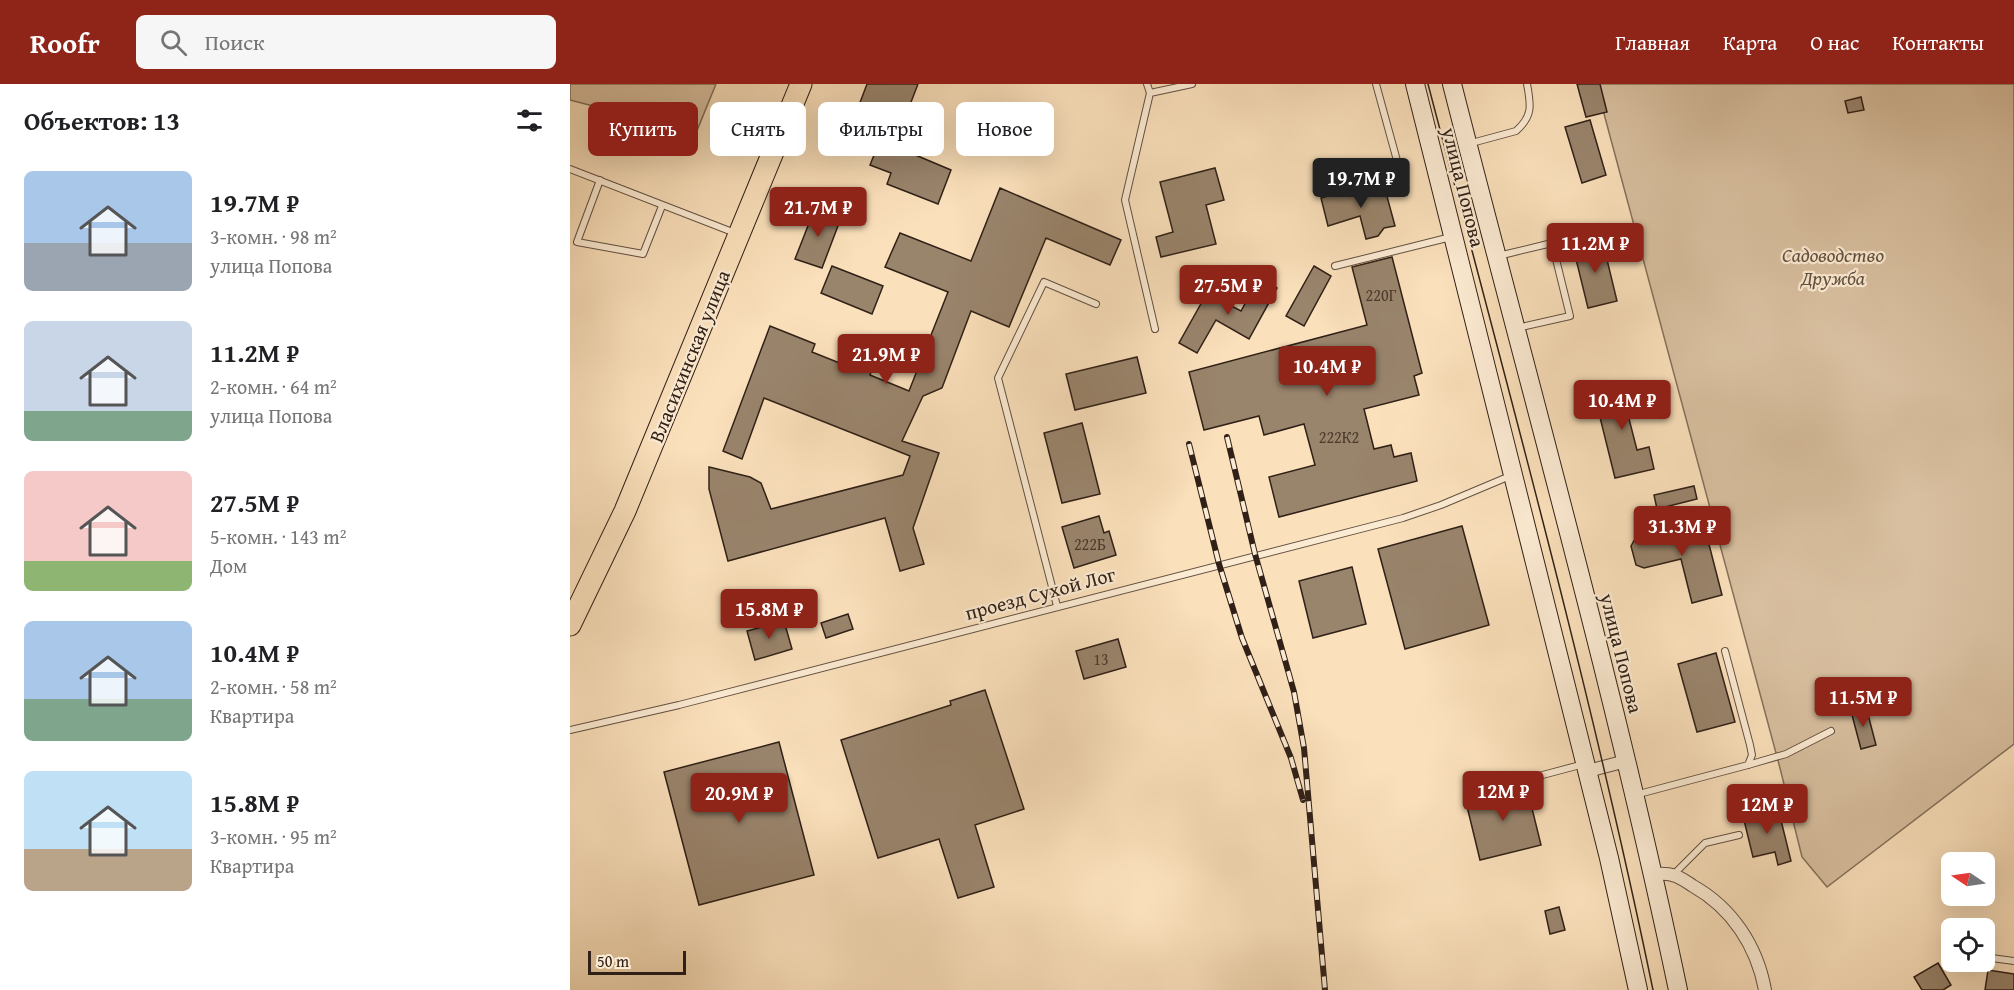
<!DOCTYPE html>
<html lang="ru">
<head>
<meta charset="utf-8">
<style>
	:root { --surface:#fff; --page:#f6f6f6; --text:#202124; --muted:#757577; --accent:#8f2418 }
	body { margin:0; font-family:"Gentium Book Plus",serif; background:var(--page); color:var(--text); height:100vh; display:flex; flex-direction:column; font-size:22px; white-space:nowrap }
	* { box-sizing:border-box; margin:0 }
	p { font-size:20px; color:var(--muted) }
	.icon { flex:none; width:33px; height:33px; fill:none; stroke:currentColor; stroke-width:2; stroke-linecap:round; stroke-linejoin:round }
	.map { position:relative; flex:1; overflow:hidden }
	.details { display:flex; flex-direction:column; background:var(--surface); width:570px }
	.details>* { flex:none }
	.banner { position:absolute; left:18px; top:18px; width:570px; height:54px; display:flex; gap:12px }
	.needle { width:39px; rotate:283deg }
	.fabs { position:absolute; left:1371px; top:768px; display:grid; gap:12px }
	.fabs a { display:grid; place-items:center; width:54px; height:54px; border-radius:9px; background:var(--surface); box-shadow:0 6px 24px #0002; font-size:30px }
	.scale { position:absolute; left:18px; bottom:15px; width:98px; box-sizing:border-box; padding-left:6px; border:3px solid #302017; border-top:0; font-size:16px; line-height:21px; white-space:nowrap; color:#302017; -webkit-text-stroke:4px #fcebd3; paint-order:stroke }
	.price { position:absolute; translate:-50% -51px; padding:0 14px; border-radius:6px; background:var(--accent); color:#fff; font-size:20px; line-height:39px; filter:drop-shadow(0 2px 3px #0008) }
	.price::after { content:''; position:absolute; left:50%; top:36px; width:18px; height:14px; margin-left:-9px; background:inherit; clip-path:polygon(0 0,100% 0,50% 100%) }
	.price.selected { background:#222; color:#fff }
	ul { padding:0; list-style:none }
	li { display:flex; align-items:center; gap:18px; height:150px; padding:0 24px }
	li span { display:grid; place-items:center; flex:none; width:168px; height:120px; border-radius:9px; color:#555 }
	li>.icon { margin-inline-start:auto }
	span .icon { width:72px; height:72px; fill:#fffc; stroke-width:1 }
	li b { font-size:26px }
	h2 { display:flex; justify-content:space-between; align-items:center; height:72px; padding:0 24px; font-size:26px }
	.chip { padding:0 21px; border-radius:9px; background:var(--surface); box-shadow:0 6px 24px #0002; font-size:21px; line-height:54px }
	.chip.selected { background:var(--accent); color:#fff }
	header { display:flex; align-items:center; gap:36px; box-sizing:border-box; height:84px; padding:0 30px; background:var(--accent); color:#fff }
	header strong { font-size:28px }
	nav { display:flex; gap:33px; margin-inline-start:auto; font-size:21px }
	.search { width:420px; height:54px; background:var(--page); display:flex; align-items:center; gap:15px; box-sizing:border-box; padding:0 21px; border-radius:9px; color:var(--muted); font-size:22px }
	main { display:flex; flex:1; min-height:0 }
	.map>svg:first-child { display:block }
	.green { fill:#d8bf9f; stroke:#84705b; stroke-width:1.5 }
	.building { fill:#99846c; stroke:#302017; stroke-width:1.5 }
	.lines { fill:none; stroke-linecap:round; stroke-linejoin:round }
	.service-casing { stroke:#625040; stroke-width:8 }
	.minor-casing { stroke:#625040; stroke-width:14 }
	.secondary-casing { stroke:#302017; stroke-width:20 }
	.trunk-casing { stroke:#302017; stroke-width:23 }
	.service { stroke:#fcebd3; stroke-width:6 }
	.minor { stroke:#fcebd3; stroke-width:12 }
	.secondary { stroke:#fcebd3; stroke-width:18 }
	.trunk { stroke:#fae0bb; stroke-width:21 }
	.tram { stroke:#302017; stroke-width:1.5 }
	.rail-casing { stroke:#302017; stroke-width:6 }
	.rail { stroke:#fcebd3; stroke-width:4; stroke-dasharray:11; stroke-linecap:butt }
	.labels { text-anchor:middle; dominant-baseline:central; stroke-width:4.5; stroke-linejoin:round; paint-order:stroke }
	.number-label { font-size:16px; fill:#4a392c }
	.street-label { font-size:20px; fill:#302017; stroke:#fcebd3 }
	.park-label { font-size:20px; font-style:italic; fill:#625040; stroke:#fcebd3 }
</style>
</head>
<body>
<header>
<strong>Roofr</strong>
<div class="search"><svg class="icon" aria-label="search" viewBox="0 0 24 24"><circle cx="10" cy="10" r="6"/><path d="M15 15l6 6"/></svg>Поиск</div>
<nav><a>Главная</a><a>Карта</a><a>О нас</a><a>Контакты</a></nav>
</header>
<main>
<section class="details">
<h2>Объектов: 13<svg class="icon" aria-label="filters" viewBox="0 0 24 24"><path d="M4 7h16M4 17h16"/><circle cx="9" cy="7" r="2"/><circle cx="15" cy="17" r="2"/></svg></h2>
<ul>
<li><span style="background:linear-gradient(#a9c7e8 60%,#9aa5b1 0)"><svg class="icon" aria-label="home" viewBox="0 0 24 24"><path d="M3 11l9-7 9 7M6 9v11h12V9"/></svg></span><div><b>19.7M ₽</b><p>3-комн. · 98 m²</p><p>улица Попова</p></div></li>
<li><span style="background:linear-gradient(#c9d6e8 75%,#7fa58c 0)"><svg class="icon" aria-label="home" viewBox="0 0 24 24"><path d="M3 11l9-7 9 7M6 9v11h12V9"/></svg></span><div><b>11.2M ₽</b><p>2-комн. · 64 m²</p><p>улица Попова</p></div></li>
<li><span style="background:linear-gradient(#f6c9c9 75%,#8fb573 0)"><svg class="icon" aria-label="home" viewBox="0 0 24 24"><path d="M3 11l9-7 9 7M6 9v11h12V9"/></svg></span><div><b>27.5M ₽</b><p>5-комн. · 143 m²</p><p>Дом</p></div></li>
<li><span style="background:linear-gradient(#a9c7e8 65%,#7fa58c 0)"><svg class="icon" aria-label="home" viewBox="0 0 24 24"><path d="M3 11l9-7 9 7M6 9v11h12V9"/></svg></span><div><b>10.4M ₽</b><p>2-комн. · 58 m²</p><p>Квартира</p></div></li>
<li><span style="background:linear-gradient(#bfe0f5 65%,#b9a48a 0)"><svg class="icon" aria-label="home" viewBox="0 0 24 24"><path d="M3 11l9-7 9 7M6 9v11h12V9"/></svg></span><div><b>15.8M ₽</b><p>3-комн. · 95 m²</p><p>Квартира</p></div></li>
</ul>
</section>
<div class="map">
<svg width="1444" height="906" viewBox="0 0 1444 906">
	<rect width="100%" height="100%" fill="#fae0bb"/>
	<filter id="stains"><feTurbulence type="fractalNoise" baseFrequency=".00333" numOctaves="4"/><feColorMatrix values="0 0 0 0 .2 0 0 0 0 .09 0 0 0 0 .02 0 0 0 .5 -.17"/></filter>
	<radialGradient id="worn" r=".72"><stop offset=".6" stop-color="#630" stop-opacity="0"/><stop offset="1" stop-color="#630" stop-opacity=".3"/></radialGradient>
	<g class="green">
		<path d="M0 0H146L126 49 0 16Z"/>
		<path d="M1026 0H1444V660L1257 803 1232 773 1210 684Z"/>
	</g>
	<g class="building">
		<path d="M297 0H348L324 62 381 86 368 120 317 100 321 89 300 81 313 49 283 37Z"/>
		<path d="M1007 0H1030L1037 28 1016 33Z"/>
		<path d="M1291 13 1294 26 1278 29 1275 17Z"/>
		<path d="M1020 36 1036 91 1012 99 995 43Z"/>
		<path d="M645 84 654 116 636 121 646 160 591 173 586 153 603 148 590 98Z"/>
		<path d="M803 99 815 105 825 142 814 144 808 152 796 155 790 132 758 142 751 114Z"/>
		<path d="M430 104 551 156 540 181 476 154 439 243 401 227 372 304 353 312 332 357 369 369 343 444 354 480 330 487 315 434 158 477 139 405V383L180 393 191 399 201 425 333 391 340 372 194 314 172 375 153 367 200 242 245 260 242 268 277 282 282 271 304 280 300 291 339 307 378 208 315 183 330 149 401 177Z"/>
		<path d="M245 124 271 134 252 184 225 175Z"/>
		<path d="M1032 155 1047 217 1018 224 1003 163Z"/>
		<path d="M822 173 852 289 844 292 849 311 794 325 804 365 821 361 824 373 841 369 847 397 709 433 699 393 745 381 734 340 694 351 689 332 634 346 619 288 797 241 782 183Z"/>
		<path d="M262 182 313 202 302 230 251 209Z"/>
		<path d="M744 182 761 192 734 242 716 232Z"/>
		<path d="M689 194 707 204 679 255 646 236 627 269 609 259 637 209 671 227Z"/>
		<path d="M567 273 576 309 505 326 496 290Z"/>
		<path d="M1062 300 1069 329 1058 331 1067 366 1079 363 1084 385 1045 394 1024 309Z"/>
		<path d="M512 339 530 410 492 419 474 349Z"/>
		<path d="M1124 402 1127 415 1087 425 1084 411Z"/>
		<path d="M529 432 534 449 539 447 546 471 504 484 492 443Z"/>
		<path d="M1133 437 1152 511 1122 519 1111 475 1074 484 1066 481 1061 462 1065 455Z"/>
		<path d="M892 442 919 541 835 565 808 465Z"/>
		<path d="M782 483 796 540 743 554 729 497Z"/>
		<path d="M278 530 283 545 256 554 251 539Z"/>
		<path d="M214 537 222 565 185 576 177 547Z"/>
		<path d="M548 555 556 583 514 595 506 567Z"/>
		<path d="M1146 569 1165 638 1127 648 1108 580Z"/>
		<path d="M415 606 454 725 405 741 424 803 388 814 369 755 308 774 271 656 381 621 380 617Z"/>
		<path d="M1296 623 1306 661 1291 665 1281 627Z"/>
		<path d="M209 658 244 791 129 821 94 688Z"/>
		<path d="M956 700 971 761 910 776 895 714Z"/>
		<path d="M1208 724 1221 777 1208 781 1205 768 1183 773 1173 732Z"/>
		<path d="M989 823 995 846 980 850 975 827Z"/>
		<path d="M1368 879 1381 901 1373 906H1352L1344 893Z"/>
		<path d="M1418 886 1444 890V906H1415Z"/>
	</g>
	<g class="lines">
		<g class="service-casing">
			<g id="service">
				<path d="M577 0 580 9"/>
				<path d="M806 0 834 102"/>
				<path d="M898 60 946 47C963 32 961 21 957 0"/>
				<path d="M0 85 165 149"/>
				<path d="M30 96 7 158 73 170 92 122"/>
				<path d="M928 172 982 159 1000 232 947 244"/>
				<path d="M765 182 881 153"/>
				<path d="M585 245 555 116 580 9 622 0"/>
				<path d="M487 522 428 294 474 198 526 220"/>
				<path d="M0 646 109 621 833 434 871 421 940 392"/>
				<path d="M1178 681 1216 670 1261 647"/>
				<path d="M965 693 1014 680"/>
				<path d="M1065 711 1178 681 1182 671 1180 661 1155 567"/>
				<path d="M1103 791 1135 759 1169 751"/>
				<path d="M1414 873 1444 877"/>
			</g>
		</g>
		<g class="minor-casing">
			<g id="minor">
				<path d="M1018 687 1056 677"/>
				<path d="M1083 790C1089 790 1097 789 1102 791 1109 792 1117 798 1123 802 1162 824 1187 862 1195 906"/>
			</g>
		</g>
		<g class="secondary-casing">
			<g id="secondary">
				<path d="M845 0 1039 774 1068 906"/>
				<path d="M882 0C959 302 1044 601 1108 906"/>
			</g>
		</g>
		<g class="trunk-casing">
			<path id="trunk" d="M0 541 55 427 231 0"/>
		</g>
		<use href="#service" class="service"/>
		<use href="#minor" class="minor"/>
		<use href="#secondary" class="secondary"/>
		<use href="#trunk" class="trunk"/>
		<path class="tram" d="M858 0C937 301 1020 601 1083 906"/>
		<g class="rail-casing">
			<g id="rail">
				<path d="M657 353 685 470 724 608 734 664 755 906"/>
				<path d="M619 360 649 480 672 554 721 674 733 716"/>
			</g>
		</g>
		<use href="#rail" class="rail"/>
	</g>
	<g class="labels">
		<g class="number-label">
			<text x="811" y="211">220Г</text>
			<text x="769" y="353">222К2</text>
			<text x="520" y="460">222Б</text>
			<text x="531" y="575">13</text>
		</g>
		<g class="street-label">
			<text transform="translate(894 103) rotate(76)">улица Попова</text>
			<text transform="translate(119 272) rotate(-68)">Власихинская улица</text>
			<text transform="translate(470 509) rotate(-15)">проезд Сухой Лог</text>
			<text transform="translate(1052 569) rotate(76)">улица Попова</text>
		</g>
		<g class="park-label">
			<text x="1263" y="170">Садоводство<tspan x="1263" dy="23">Дружба</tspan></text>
		</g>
	</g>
	<rect width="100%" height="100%" filter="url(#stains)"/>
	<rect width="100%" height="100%" fill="url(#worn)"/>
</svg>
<div class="fabs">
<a><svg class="needle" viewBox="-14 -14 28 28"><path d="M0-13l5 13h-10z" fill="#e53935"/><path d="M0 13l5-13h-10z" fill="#757577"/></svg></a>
<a><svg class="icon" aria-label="locate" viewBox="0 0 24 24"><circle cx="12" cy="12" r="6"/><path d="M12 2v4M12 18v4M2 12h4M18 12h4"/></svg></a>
</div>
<div class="scale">50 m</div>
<b class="price selected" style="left:791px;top:125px">19.7M ₽</b>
<b class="price" style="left:248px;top:154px">21.7M ₽</b>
<b class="price" style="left:1025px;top:190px">11.2M ₽</b>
<b class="price" style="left:658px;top:232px">27.5M ₽</b>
<b class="price" style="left:316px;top:301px">21.9M ₽</b>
<b class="price" style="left:757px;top:313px">10.4M ₽</b>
<b class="price" style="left:1052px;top:347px">10.4M ₽</b>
<b class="price" style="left:1112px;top:473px">31.3M ₽</b>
<b class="price" style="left:199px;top:556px">15.8M ₽</b>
<b class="price" style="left:1293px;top:644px">11.5M ₽</b>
<b class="price" style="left:933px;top:738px">12M ₽</b>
<b class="price" style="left:169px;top:740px">20.9M ₽</b>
<b class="price" style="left:1197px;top:751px">12M ₽</b>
<div class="banner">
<a class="chip selected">Купить</a>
<a class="chip">Снять</a>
<a class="chip">Фильтры</a>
<a class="chip">Новое</a>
</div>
</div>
</main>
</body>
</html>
